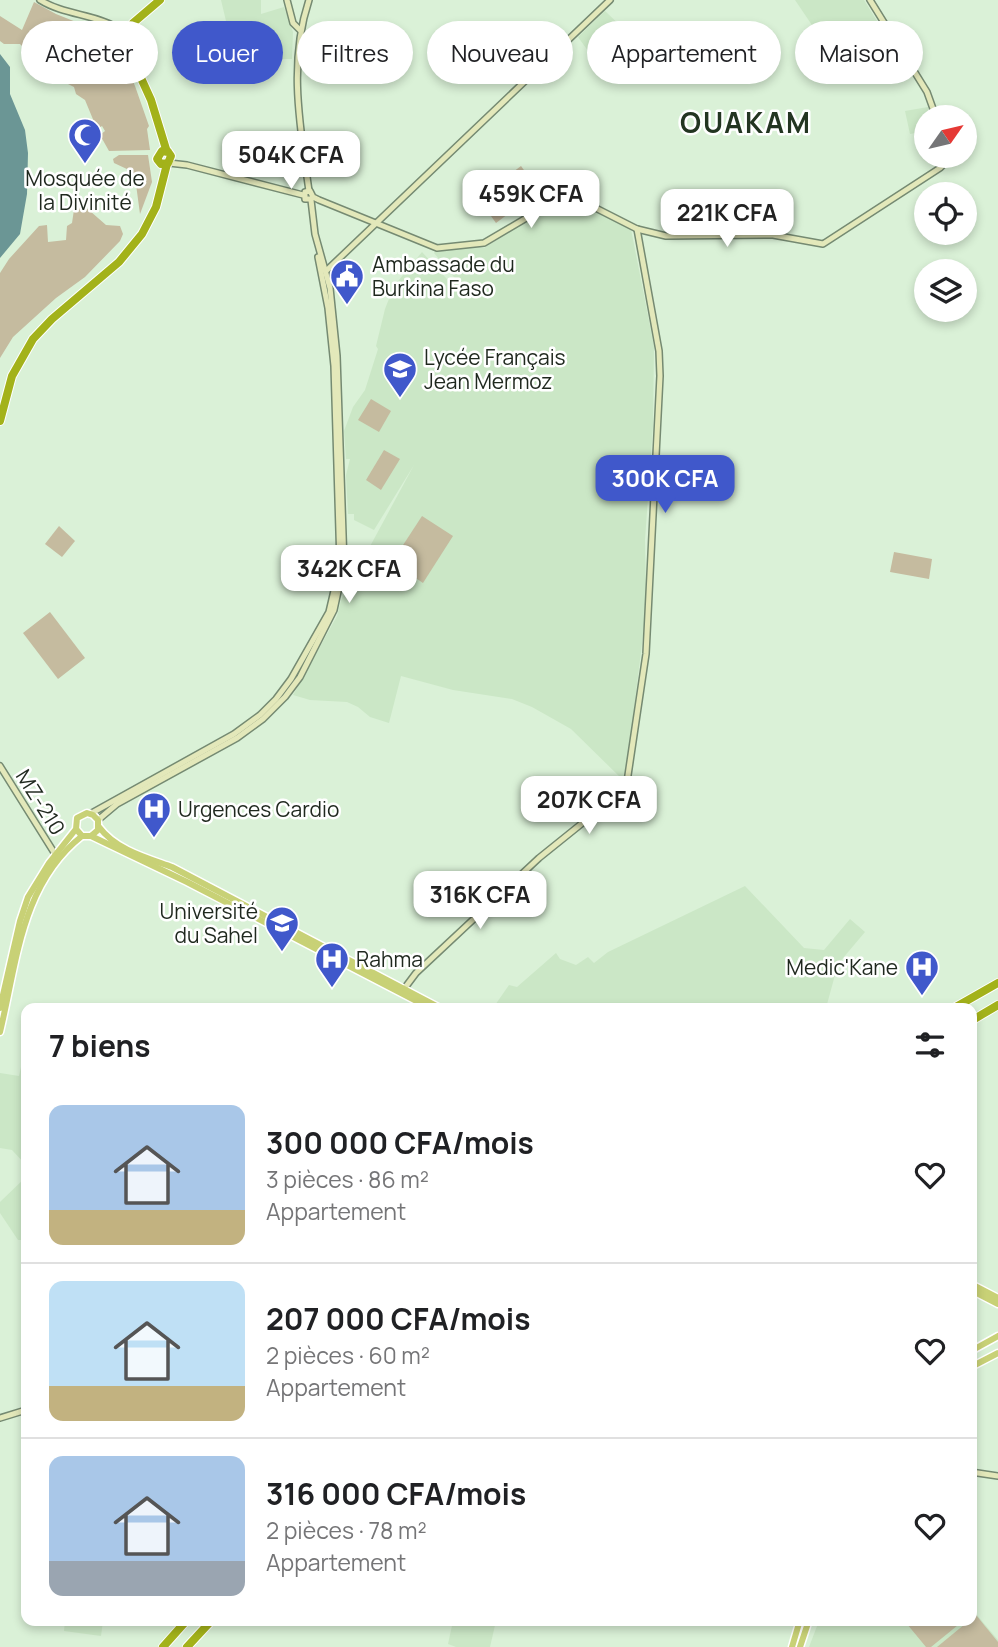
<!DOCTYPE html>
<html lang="fr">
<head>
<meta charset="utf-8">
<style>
	:root { --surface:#fff; --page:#f6f6f6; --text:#202124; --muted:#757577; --line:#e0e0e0; --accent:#4058cb }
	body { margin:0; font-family:Manrope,sans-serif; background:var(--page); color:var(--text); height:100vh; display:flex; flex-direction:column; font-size:26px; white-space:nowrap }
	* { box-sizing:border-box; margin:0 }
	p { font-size:23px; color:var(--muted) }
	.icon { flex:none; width:38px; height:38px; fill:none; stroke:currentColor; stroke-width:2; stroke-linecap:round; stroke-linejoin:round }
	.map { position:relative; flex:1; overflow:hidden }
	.side { position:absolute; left:21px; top:1003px; width:956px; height:623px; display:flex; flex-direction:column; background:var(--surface); border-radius:14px; box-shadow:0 4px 10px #0003 }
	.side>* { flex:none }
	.guide { position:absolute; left:21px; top:21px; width:957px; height:63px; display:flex; gap:14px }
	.needle { width:46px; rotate:56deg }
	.fabs { position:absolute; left:914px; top:105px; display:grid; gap:14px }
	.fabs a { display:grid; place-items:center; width:63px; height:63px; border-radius:50%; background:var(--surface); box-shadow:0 4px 10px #0003; font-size:35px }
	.price { position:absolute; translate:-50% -60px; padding:0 16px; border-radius:14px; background:#fff; color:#222; font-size:23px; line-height:46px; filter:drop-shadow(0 2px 4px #0008) }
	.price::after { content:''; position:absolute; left:50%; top:42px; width:21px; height:16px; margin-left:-10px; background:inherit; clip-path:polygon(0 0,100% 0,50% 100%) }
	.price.on { background:var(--accent); color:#fff }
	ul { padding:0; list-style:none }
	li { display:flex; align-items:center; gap:21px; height:175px; padding:0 28px }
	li+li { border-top:2px solid var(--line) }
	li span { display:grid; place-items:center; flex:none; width:196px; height:140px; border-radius:14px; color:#555 }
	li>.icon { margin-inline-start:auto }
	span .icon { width:84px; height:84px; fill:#fffc; stroke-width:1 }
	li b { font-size:30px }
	h2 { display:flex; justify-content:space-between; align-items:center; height:84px; padding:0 28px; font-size:30px }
	.chip { padding:0 24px; border-radius:32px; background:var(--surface); box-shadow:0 4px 10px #0003; font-size:24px; line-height:63px }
	.chip.on { background:var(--accent); color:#fff }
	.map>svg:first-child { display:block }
	.built { fill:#cbe7c6 }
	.green { fill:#c5bb9f }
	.water { fill:#6b9695 }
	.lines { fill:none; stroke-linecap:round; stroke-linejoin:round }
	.secondary-casing { stroke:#758a72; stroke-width:8 }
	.primary-casing { stroke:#fff; stroke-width:9 }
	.highway-casing { stroke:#fff; stroke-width:10 }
	.secondary { stroke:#e3e8ba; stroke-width:5 }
	.primary { stroke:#c8d176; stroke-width:6 }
	.highway { stroke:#a3b21a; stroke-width:8 }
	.labels { text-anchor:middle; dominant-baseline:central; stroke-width:5; stroke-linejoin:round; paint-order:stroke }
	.poi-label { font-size:21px; fill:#1f281e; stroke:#fff; text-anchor:start }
	.street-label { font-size:21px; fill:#1f281e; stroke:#fff }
	.district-label { font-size:28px; font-weight:bold; letter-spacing:2px; fill:#233521; stroke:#fff }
</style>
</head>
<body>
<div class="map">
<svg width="998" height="1647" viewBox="0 0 998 1647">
	<rect width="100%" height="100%" fill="#daf1d7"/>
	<g class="built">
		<path d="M221 0H261V14L284 7 293 32 292 59H254L236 63Z"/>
		<path d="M795 0H864L882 29 864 41 861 38 862 42 835 59Z"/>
		<path d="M605 11 626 31 623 43 599 66 578 37Z"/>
		<path d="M928 107 930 117H926V131L910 134 905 111Z"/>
		<path d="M568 201 589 208 631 229 654 346 653 426 645 540 646 594 644 627 626 775 622 779 571 729 532 707 512 699 453 690 401 676 389 723 370 717 358 707 347 702 310 700 293 695 337 616 341 600 414 465 374 530 354 520V514H348L346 475 350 459H346L344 431 353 407 365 390 378 349 376 346 385 309 394 286 422 252 459 292 463 288 434 253 436 250 480 247 484 248 557 202Z"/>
		<path d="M745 886 804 948 824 950 850 919 865 932 838 964 826 1008H493L509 985 517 987 556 953 560 959 576 965 588 957 594 963 608 952Z"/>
		<path d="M26 1045V1165L12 1150 0 1148V1073L19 1076Z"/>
		<path d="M26 1177V1240H18L0 1213V1202Z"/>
		<path d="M971 1608 998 1640V1647H809L819 1621 971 1620Z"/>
		<path d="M65 1621H103L101 1636 64 1631Z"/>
		<path d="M453 1621H496L490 1647H456L448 1644Z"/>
	</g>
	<g class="green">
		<path d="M34 2 56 14 101 32 102 38 117 50 123 59 135 86 149 126 147 129 150 150 109 151 100 135 105 131 102 126 97 129 85 100 76 94 74 87 66 83 58 84 20 44H4L0 41V16L22 30Z"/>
		<path d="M119 155H148L152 182 140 214 135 177 129 170 114 163 113 159Z"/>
		<path d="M521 166 539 191 496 223 478 198Z"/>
		<path d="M75 203 82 204 106 225 120 226 123 234 120 241 85 277 56 298 13 337 0 358V273L9 259 39 226 47 225 48 242 66 240 67 226 72 223Z"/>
		<path d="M371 399 391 411 379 432 358 420Z"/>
		<path d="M384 450 400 459 381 490 366 480Z"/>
		<path d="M422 516 453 536 423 583 392 562Z"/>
		<path d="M59 526 75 541 62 557 45 544Z"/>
		<path d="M894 552 932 559 929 579 890 572Z"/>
		<path d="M50 612 85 658 58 679 23 633Z"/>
		<path d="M976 1615 998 1642V1647H937Z"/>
		<path d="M911 1621V1620L963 1621 931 1647H926L907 1624Z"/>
	</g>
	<path class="water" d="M0 54 10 67V94L25 130 28 153 27 194 20 234 0 258Z"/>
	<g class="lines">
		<g class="secondary-casing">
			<g id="secondary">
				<path d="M40 0C64 15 95 14 118 28"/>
				<path d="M287 0 293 23 300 30"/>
				<path d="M870 0 927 92 936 117"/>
				<path d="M96 22 113 36"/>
				<path d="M169 163 187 165 303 195"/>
				<path d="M309 191C300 126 288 63 309 0"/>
				<path d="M311 199H305V192L310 191 313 197 319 200 437 248 484 243 560 198 574 197 637 229 666 236 773 235 823 244 940 168 943 165 942 156"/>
				<path d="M326 271 610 0"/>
				<path d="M0 766 55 854"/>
				<path d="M90 814 234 734 260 715 276 699 291 679 329 612 340 565 334 366 328 308 318 257"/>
				<path d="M98 820 117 804 237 738 263 719 285 697 300 677 334 610 344 564 337 356 330 288 315 234 311 200"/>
				<path d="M404 989 416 973 539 858 621 792 627 782 646 654 660 376 659 351 637 229"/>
				<path d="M0 1418 26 1410"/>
				<path d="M971 1472 998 1476"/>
			</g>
		</g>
		<g class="primary-casing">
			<g id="primary">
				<path d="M99 827C116 850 147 858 172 867L440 1008"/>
				<path d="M91 836 187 882 430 1008"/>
				<path d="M0 1008 20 921 28 897 49 863 76 829 77 818 87 813 93 815 98 820V830L91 836H82L76 829"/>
				<path d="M0 1032C17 962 21 884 82 836"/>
				<path d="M971 1284 998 1298"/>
				<path d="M971 1290 998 1304"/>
				<path d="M971 1351 998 1336"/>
				<path d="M971 1367 998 1353"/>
				<path d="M792 1647 800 1620"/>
				<path d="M800 1647 809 1620"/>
			</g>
		</g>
		<g class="highway-casing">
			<g id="highway">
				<circle cx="119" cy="34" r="7"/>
				<path d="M126 33 133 23 160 0"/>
				<path d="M125 37 126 45 151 100 166 149 171 156 168 163 161 164 157 159 162 151 168 152"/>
				<path d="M0 421 12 376 33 339 52 319 119 262 142 234 156 207 167 164"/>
				<path d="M954 1008 998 983"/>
				<path d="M971 1021 998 1005"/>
				<path d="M163 1647 187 1620"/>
				<path d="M187 1647 212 1620"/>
			</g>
		</g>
		<use href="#secondary" class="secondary"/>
		<use href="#primary" class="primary"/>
		<use href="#highway" class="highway"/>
	</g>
	<defs>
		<g id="mosque-pin" transform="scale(1.75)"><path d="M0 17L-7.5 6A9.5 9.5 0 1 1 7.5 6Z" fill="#4058cb" stroke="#fff"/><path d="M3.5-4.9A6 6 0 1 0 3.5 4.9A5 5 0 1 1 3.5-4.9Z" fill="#fff"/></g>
		<g id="civic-pin" transform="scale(1.75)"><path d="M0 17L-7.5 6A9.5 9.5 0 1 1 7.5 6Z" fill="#4058cb" stroke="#fff"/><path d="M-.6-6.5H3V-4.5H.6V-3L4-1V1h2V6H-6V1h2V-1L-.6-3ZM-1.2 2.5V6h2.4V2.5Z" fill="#fff"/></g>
		<g id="school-pin" transform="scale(1.75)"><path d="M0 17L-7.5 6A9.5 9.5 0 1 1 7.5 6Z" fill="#4058cb" stroke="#fff"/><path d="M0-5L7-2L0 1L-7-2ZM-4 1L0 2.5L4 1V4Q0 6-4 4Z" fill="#fff"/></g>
		<g id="hospital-pin" transform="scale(1.75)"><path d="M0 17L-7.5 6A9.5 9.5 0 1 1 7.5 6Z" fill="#4058cb" stroke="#fff"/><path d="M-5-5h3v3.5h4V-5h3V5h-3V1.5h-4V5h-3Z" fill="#fff"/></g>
		<g id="university-pin" transform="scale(1.75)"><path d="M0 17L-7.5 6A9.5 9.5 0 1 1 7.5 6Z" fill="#4058cb" stroke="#fff"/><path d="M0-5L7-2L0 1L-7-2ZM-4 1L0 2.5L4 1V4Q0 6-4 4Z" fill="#fff"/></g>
	</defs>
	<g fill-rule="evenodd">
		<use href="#mosque-pin" x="85" y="135"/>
		<use href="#civic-pin" x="347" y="276"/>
		<use href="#school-pin" x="400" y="369"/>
		<use href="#hospital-pin" x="154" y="809"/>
		<use href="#university-pin" x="282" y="923"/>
		<use href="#hospital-pin" x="332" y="959"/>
		<use href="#hospital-pin" x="922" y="967"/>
	</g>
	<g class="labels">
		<g class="poi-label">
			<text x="85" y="178" text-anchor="middle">Mosquée de<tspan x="85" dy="24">la Divinité</tspan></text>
			<text x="372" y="264">Ambassade du<tspan x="372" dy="24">Burkina Faso</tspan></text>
			<text x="424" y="357">Lycée Français<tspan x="424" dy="24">Jean Mermoz</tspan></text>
			<text x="178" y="809">Urgences Cardio</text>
			<text x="258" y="911" text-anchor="end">Université<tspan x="258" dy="24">du Sahel</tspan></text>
			<text x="356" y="959">Rahma</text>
			<text x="898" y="967" text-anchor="end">Medic'Kane</text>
		</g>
		<g class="street-label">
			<text transform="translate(41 802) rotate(58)">MZ-210</text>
		</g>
		<g class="district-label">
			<text x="746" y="122">OUAKAM</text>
		</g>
	</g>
</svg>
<div class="fabs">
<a><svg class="needle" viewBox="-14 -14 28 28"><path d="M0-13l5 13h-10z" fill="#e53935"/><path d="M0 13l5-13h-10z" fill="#757577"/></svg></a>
<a><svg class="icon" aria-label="locate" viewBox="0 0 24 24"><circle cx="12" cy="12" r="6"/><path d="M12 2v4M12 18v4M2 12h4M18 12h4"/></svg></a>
<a><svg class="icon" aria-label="layers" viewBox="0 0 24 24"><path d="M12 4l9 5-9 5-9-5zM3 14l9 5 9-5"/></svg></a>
</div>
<b class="price" style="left:291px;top:191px">504K CFA</b>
<b class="price" style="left:531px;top:230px">459K CFA</b>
<b class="price" style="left:727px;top:249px">221K CFA</b>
<b class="price on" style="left:665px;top:515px">300K CFA</b>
<b class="price" style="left:349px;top:605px">342K CFA</b>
<b class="price" style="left:589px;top:836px">207K CFA</b>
<b class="price" style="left:480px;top:931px">316K CFA</b>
<div class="guide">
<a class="chip">Acheter</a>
<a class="chip on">Louer</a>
<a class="chip">Filtres</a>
<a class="chip">Nouveau</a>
<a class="chip">Appartement</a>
<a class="chip">Maison</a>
</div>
<section class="side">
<h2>7 biens<svg class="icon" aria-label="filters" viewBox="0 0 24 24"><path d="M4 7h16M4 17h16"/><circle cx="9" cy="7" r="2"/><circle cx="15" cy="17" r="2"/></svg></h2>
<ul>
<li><span style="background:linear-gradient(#a9c7e8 75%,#c2b280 0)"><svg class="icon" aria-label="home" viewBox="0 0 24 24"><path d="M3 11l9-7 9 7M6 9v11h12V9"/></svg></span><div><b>300 000 CFA/mois</b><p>3 pièces · 86 m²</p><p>Appartement</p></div><svg class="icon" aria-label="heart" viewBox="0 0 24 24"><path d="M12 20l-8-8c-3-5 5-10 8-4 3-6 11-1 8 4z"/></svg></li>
<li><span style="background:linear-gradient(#bfe0f5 75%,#c2b280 0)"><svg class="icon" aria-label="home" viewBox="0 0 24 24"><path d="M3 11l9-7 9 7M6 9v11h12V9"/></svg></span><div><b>207 000 CFA/mois</b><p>2 pièces · 60 m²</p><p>Appartement</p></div><svg class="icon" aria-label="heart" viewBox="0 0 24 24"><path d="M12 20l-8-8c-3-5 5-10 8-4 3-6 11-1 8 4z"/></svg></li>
<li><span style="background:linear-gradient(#a9c7e8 75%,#9aa5b1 0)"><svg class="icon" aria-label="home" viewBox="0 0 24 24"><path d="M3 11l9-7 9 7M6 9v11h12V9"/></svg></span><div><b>316 000 CFA/mois</b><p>2 pièces · 78 m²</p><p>Appartement</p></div><svg class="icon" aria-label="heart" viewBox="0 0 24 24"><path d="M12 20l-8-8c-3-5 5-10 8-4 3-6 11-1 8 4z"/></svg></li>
</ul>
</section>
</div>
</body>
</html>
